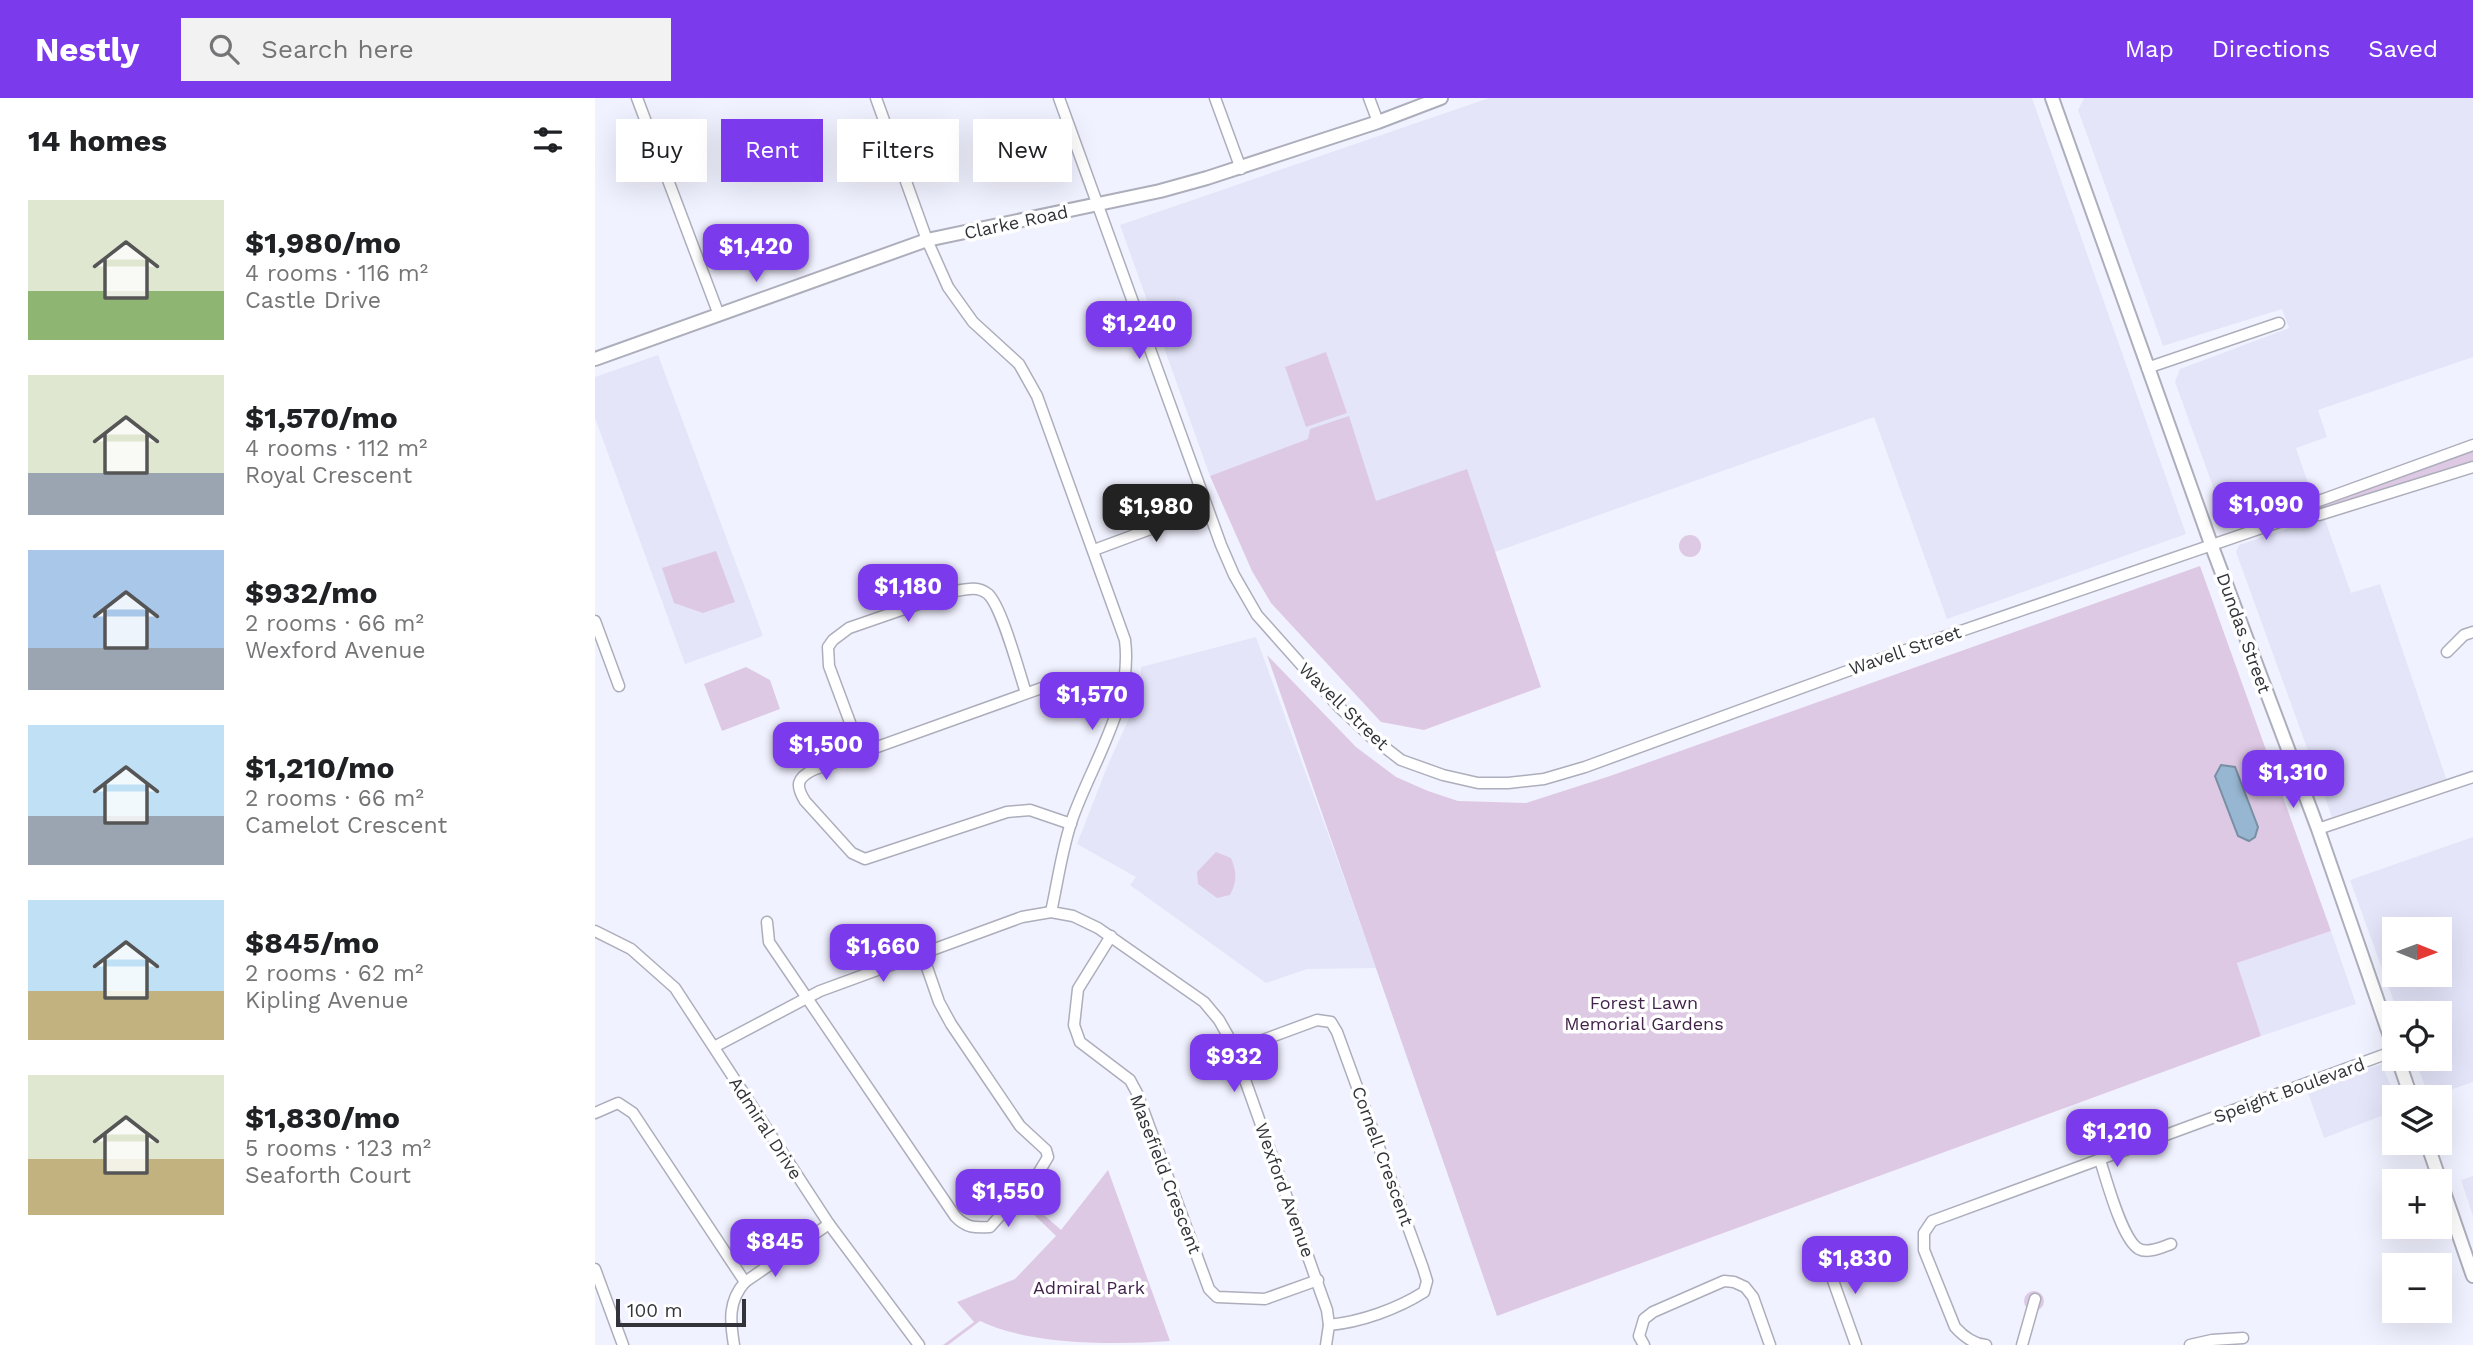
<!DOCTYPE html>
<html lang="en">
<head>
<meta charset="utf-8">
<style>
	:root { --surface:#fff; --page:#f2f2f2; --text:#202124; --muted:#757577; --accent:#7c3aed }
	body { margin:0; font-family:"Work Sans",sans-serif; background:var(--page); color:var(--text); height:100vh; display:flex; flex-direction:column; font-size:26px; white-space:nowrap }
	* { box-sizing:border-box; margin:0 }
	p { font-size:23px; color:var(--muted) }
	.icon { flex:none; width:38px; height:38px; fill:none; stroke:currentColor; stroke-width:2; stroke-linecap:round; stroke-linejoin:round }
	.map { position:relative; flex:1; overflow:hidden }
	.side { display:flex; flex-direction:column; background:var(--surface); width:595px }
	.side>* { flex:none }
	.guide { position:absolute; left:21px; top:21px; width:665px; height:63px; display:flex; gap:14px }
	.needle { width:46px; rotate:91deg }
	.fabs { position:absolute; left:1787px; top:819px; display:grid; gap:14px }
	.fabs a { display:grid; place-items:center; width:70px; height:70px; border-radius:0px; background:var(--surface); box-shadow:0 7px 28px #0002; font-size:35px }
	.scale { position:absolute; left:21px; bottom:18px; width:130px; box-sizing:border-box; padding-left:7px; border:4px solid #333439; border-top:0; font-size:19px; line-height:24px; white-space:nowrap; color:#333439; -webkit-text-stroke:5px #fff; paint-order:stroke }
	.price { position:absolute; translate:-50% -60px; padding:0 16px; border-radius:14px; background:var(--accent); color:#fff; font-size:23px; line-height:46px; filter:drop-shadow(0 2px 4px #0008) }
	.price::after { content:''; position:absolute; left:50%; top:42px; width:21px; height:16px; margin-left:-10px; background:inherit; clip-path:polygon(0 0,100% 0,50% 100%) }
	.price.active { background:#222; color:#fff }
	ul { padding:0; list-style:none }
	li { display:flex; align-items:center; gap:21px; height:175px; padding:0 28px }
	li span { display:grid; place-items:center; flex:none; width:196px; height:140px; border-radius:0px; color:#555 }
	li>.icon { margin-inline-start:auto }
	span .icon { width:84px; height:84px; fill:#fffc; stroke-width:1 }
	li b { font-size:30px }
	h2 { display:flex; justify-content:space-between; align-items:center; height:84px; padding:0 28px; font-size:30px }
	.pill { padding:0 24px; border-radius:0px; background:var(--surface); box-shadow:0 7px 28px #0002; font-size:24px; line-height:63px }
	.pill.active { background:var(--accent); color:#fff }
	header { display:flex; align-items:center; gap:42px; box-sizing:border-box; height:98px; padding:0 35px; background:var(--accent); color:#fff }
	header strong { font-size:33px }
	nav { display:flex; gap:38px; margin-inline-start:auto; font-size:24px }
	.search { width:490px; height:63px; background:var(--page); display:flex; align-items:center; gap:18px; box-sizing:border-box; padding:0 24px; border-radius:0px; color:var(--muted); font-size:26px }
	main { display:flex; flex:1; min-height:0 }
	.map>svg:first-child { display:block }
	.built { fill:#e4e5f9; fill-rule:evenodd }
	.green { fill:#dec9e5 }
	.water { fill:#97b6d1; stroke:#798fa3; stroke-width:2 }
	.lines { fill:none; stroke-linecap:round; stroke-linejoin:round }
	.minor-casing { stroke:#adaebb; stroke-width:13 }
	.major-casing { stroke:#adaebb; stroke-width:16 }
	.minor { stroke:#fff; stroke-width:10 }
	.major { stroke:#fff; stroke-width:12 }
	.labels { text-anchor:middle; dominant-baseline:central; stroke-width:7; stroke-linejoin:round; paint-order:stroke }
	.street-label { font-size:18px; fill:#333439; stroke:#fff }
	.park-label { font-size:18px; fill:#43234c; stroke:#fff }
</style>
</head>
<body>
<header>
<strong>Nestly</strong>
<div class="search"><svg class="icon" aria-label="search" viewBox="0 0 24 24"><circle cx="10" cy="10" r="6"/><path d="M15 15l6 6"/></svg>Search here</div>
<nav><a>Map</a><a>Directions</a><a>Saved</a></nav>
</header>
<main>
<section class="side">
<h2>14 homes<svg class="icon" aria-label="filters" viewBox="0 0 24 24"><path d="M4 7h16M4 17h16"/><circle cx="9" cy="7" r="2"/><circle cx="15" cy="17" r="2"/></svg></h2>
<ul>
<li><span style="background:linear-gradient(#dfe7d0 65%,#8fb573 0)"><svg class="icon" aria-label="home" viewBox="0 0 24 24"><path d="M3 11l9-7 9 7M6 9v11h12V9"/></svg></span><div><b>$1,980/mo</b><p>4 rooms · 116 m²</p><p>Castle Drive</p></div></li>
<li><span style="background:linear-gradient(#dfe7d0 70%,#9aa5b1 0)"><svg class="icon" aria-label="home" viewBox="0 0 24 24"><path d="M3 11l9-7 9 7M6 9v11h12V9"/></svg></span><div><b>$1,570/mo</b><p>4 rooms · 112 m²</p><p>Royal Crescent</p></div></li>
<li><span style="background:linear-gradient(#a9c7e8 70%,#9aa5b1 0)"><svg class="icon" aria-label="home" viewBox="0 0 24 24"><path d="M3 11l9-7 9 7M6 9v11h12V9"/></svg></span><div><b>$932/mo</b><p>2 rooms · 66 m²</p><p>Wexford Avenue</p></div></li>
<li><span style="background:linear-gradient(#bfe0f5 65%,#9aa5b1 0)"><svg class="icon" aria-label="home" viewBox="0 0 24 24"><path d="M3 11l9-7 9 7M6 9v11h12V9"/></svg></span><div><b>$1,210/mo</b><p>2 rooms · 66 m²</p><p>Camelot Crescent</p></div></li>
<li><span style="background:linear-gradient(#bfe0f5 65%,#c2b280 0)"><svg class="icon" aria-label="home" viewBox="0 0 24 24"><path d="M3 11l9-7 9 7M6 9v11h12V9"/></svg></span><div><b>$845/mo</b><p>2 rooms · 62 m²</p><p>Kipling Avenue</p></div></li>
<li><span style="background:linear-gradient(#dfe7d0 60%,#c2b280 0)"><svg class="icon" aria-label="home" viewBox="0 0 24 24"><path d="M3 11l9-7 9 7M6 9v11h12V9"/></svg></span><div><b>$1,830/mo</b><p>5 rooms · 123 m²</p><p>Seaforth Court</p></div></li>
</ul>
</section>
<div class="map">
<svg width="1878" height="1247" viewBox="0 0 1878 1247">
	<rect width="100%" height="100%" fill="#f1f2ff"/>
	<g class="built">
		<path d="M894 0H1437L1591 436 1352 521 1279 319 900 454 871 372 781 404 715 331 714 341 615 378 525 127Z"/>
		<path d="M1489 0H1878V259L1723 312 1732 339 1701 350 1718 400 1632 427 1580 284 1585 271 1694 230 1687 211 1568 248 1483 12Z"/>
		<path d="M63 257 168 538 90 566 0 320V279Z"/>
		<path d="M1729 419 1756 495 1785 486 1852 683 1737 719 1641 454 1644 447Z"/>
		<path d="M661 539 744 766 781 870 712 871 671 885 535 787 541 779 482 746 512 669 535 618 545 586 546 569Z"/>
		<path d="M1878 739V984L1834 999 1820 961H1844V915H1803L1755 782ZM1799 831H1844V877H1799Z"/>
		<path d="M1736 833 1761 906 1666 938 1642 865Z"/>
		<path d="M1787 966 1800 999 1799 1013 1729 1040 1712 992Z"/>
		<path d="M1878 1078V1118L1866 1082Z"/>
	</g>
	<g class="green">
		<path d="M731 254 752 315 711 329 690 269Z"/>
		<path d="M754 318 781 403 872 371 946 589 829 632 786 624 676 505 657 473 615 378 713 341 715 331Z"/>
		<path d="M1878 351V363L1725 412 1724 409Z"/>
		<circle cx="1095" cy="448" r="11"/>
		<path d="M121 453 140 504 108 515 79 505 67 470Z"/>
		<path d="M1605 468 1736 833 1642 865 1666 938 902 1218 672 557 761 649 801 679 833 693 863 703 931 705 1015 678Z"/>
		<path d="M151 569 175 582 185 611 127 633 109 586Z"/>
		<path d="M621 754 636 760C642 775 642 783 635 797L622 800 603 786 602 774Z"/>
		<path d="M513 1072 575 1243C518 1247 434 1247 385 1223L353 1247H348L379 1224 362 1204 420 1181 461 1138 426 1104 430 1100 466 1132Z"/>
		<circle cx="1439" cy="1203" r="10"/>
	</g>
	<path class="water" d="M1626 667 1640 669 1663 729 1660 739 1654 743 1643 738 1620 678Z"/>
	<g class="lines">
		<g class="minor-casing">
			<g id="minor">
				<path d="M42 0 124 217"/>
				<path d="M281 0 332 142 353 189 378 224 424 266 442 298 530 542C538 606 499 661 478 719 467 749 463 783 456 814"/>
				<path d="M464 0 626 447 639 477 662 517 743 608 775 638 806 662 848 677 883 685H913L949 681 990 669 1299 556 1716 413 1721 404 1878 347"/>
				<path d="M620 0 646 71"/>
				<path d="M774 0 783 24"/>
				<path d="M1552 270 1684 225"/>
				<path d="M1716 413 1724 417 1878 369"/>
				<path d="M499 452 612 410"/>
				<path d="M0 523 24 588"/>
				<path d="M1852 554 1869 537 1878 534"/>
				<path d="M266 654 234 568 233 549 238 542 254 530 361 493C372 491 383 488 393 496 407 509 424 574 431 595"/>
				<path d="M476 726 435 712 412 714 270 761 257 755 210 703C200 687 202 680 218 672L455 587H477L528 597"/>
				<path d="M1723 731 1878 679"/>
				<path d="M172 824 174 844 360 1118C371 1130 380 1130 395 1129L444 1074 453 1059 451 1052 425 1028 356 926 344 904 327 855"/>
				<path d="M0 833 36 851 80 890 234 1126 324 1247"/>
				<path d="M516 838 483 891 479 927 485 944 535 982 542 995 614 1191 622 1199 670 1201 723 1182"/>
				<path d="M119 949 225 893 427 819 456 814 478 818 503 830 609 904 624 922 641 952 644 965 732 1212 734 1227 731 1247"/>
				<path d="M641 952 722 922 736 924 742 934 828 1170 832 1183 829 1194C802 1211 766 1224 734 1227"/>
				<path d="M0 1015 23 1005 38 1015 150 1184"/>
				<path d="M1505 1062C1511 1080 1527 1142 1544 1151 1553 1156 1567 1149 1576 1146"/>
				<path d="M1230 1160 1261 1247"/>
				<path d="M0 1171 28 1247"/>
				<path d="M139 1247C135 1223 133 1203 150 1184L234 1126"/>
				<path d="M1049 1247 1044 1238 1049 1221 1058 1214 1129 1183 1139 1184 1150 1189 1158 1199 1175 1247"/>
				<path d="M1391 1247C1378 1246 1369 1239 1360 1229L1329 1152V1135L1337 1123 1799 953"/>
				<path d="M1427 1247 1440 1201"/>
				<path d="M1595 1247 1617 1242 1648 1240"/>
			</g>
		</g>
		<g class="major-casing">
			<g id="major">
				<path d="M1457 0 1616 446 1723 731 1799 950"/>
				<path d="M0 261 332 142 565 93 612 80 783 24 846 0"/>
				<path d="M1803 961 1816 999"/>
				<path d="M1832 1045 1878 1178"/>
			</g>
		</g>
		<use href="#minor" class="minor"/>
		<use href="#major" class="major"/>
	</g>
	<g class="labels">
		<g class="street-label">
			<text transform="translate(421 124) rotate(-12)">Clarke Road</text>
			<text transform="translate(1649 535) rotate(70)">Dundas Street</text>
			<text transform="translate(1310 552) rotate(-19)">Wavell Street</text>
			<text transform="translate(749 608) rotate(44)">Wavell Street</text>
			<text transform="translate(1694 992) rotate(-20)">Speight Boulevard</text>
			<text transform="translate(171 1030) rotate(57)">Admiral Drive</text>
			<text transform="translate(788 1058) rotate(70)">Cornell Crescent</text>
			<text transform="translate(571 1076) rotate(69)">Masefield Crescent</text>
			<text transform="translate(690 1092) rotate(70)">Wexford Avenue</text>
		</g>
		<g class="park-label">
			<text x="1049" y="904">Forest Lawn<tspan x="1049" dy="21">Memorial Gardens</tspan></text>
			<text x="494" y="1189">Admiral Park</text>
		</g>
	</g>
</svg>
<div class="fabs">
<a><svg class="needle" viewBox="-14 -14 28 28"><path d="M0-13l5 13h-10z" fill="#e53935"/><path d="M0 13l5-13h-10z" fill="#757577"/></svg></a>
<a><svg class="icon" aria-label="locate" viewBox="0 0 24 24"><circle cx="12" cy="12" r="6"/><path d="M12 2v4M12 18v4M2 12h4M18 12h4"/></svg></a>
<a><svg class="icon" aria-label="layers" viewBox="0 0 24 24"><path d="M12 4l9 5-9 5-9-5zM3 14l9 5 9-5"/></svg></a>
<a>+</a>
<a>−</a>
</div>
<div class="scale">100 m</div>
<b class="price" style="left:161px;top:186px">$1,420</b>
<b class="price" style="left:544px;top:263px">$1,240</b>
<b class="price" style="left:1671px;top:444px">$1,090</b>
<b class="price active" style="left:561px;top:446px">$1,980</b>
<b class="price" style="left:313px;top:526px">$1,180</b>
<b class="price" style="left:497px;top:634px">$1,570</b>
<b class="price" style="left:231px;top:684px">$1,500</b>
<b class="price" style="left:1698px;top:712px">$1,310</b>
<b class="price" style="left:288px;top:886px">$1,660</b>
<b class="price" style="left:639px;top:996px">$932</b>
<b class="price" style="left:1522px;top:1071px">$1,210</b>
<b class="price" style="left:413px;top:1131px">$1,550</b>
<b class="price" style="left:180px;top:1181px">$845</b>
<b class="price" style="left:1260px;top:1198px">$1,830</b>
<div class="guide">
<a class="pill">Buy</a>
<a class="pill active">Rent</a>
<a class="pill">Filters</a>
<a class="pill">New</a>
</div>
</div>
</main>
</body>
</html>
